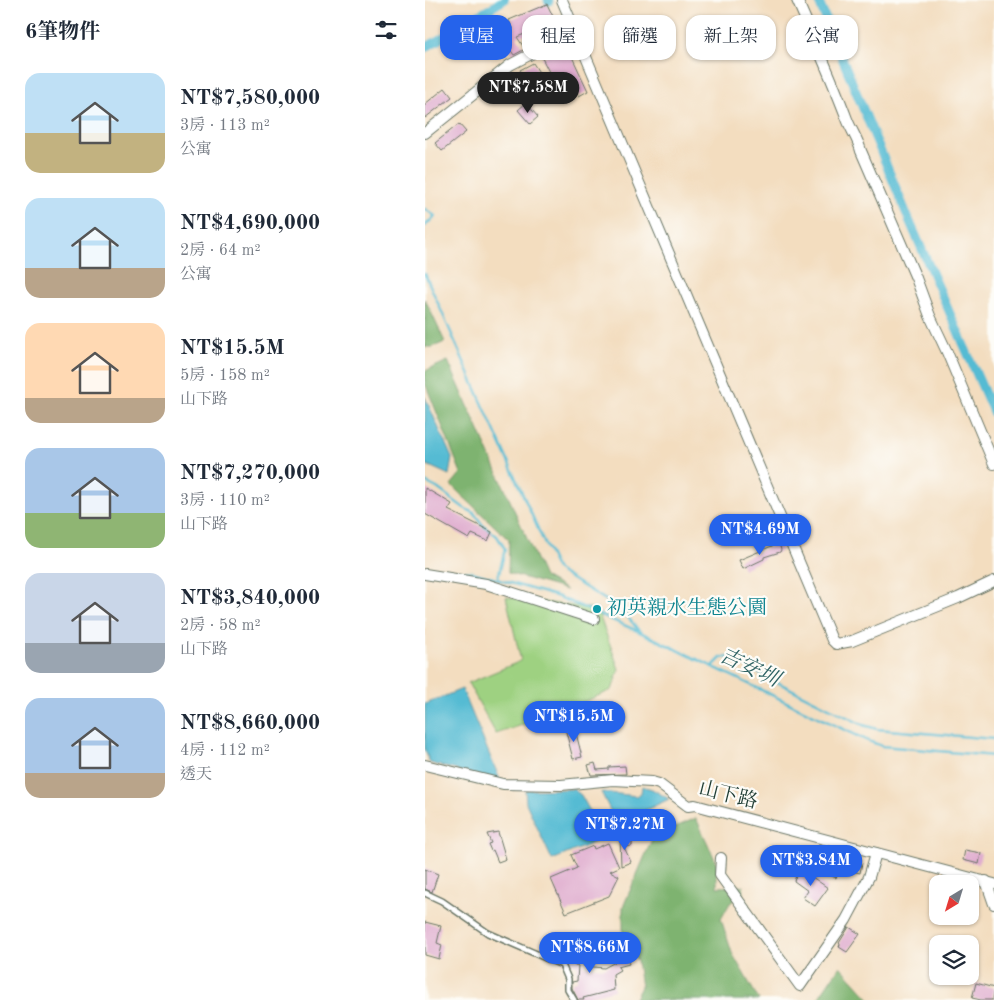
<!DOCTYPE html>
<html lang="zh-TW">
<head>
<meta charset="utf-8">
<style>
	:root { --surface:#fff; --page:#f2f2f3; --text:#1f2937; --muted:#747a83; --accent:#2563eb }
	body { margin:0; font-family:"Old Standard TT","Noto Serif TC",serif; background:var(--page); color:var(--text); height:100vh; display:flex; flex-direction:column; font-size:19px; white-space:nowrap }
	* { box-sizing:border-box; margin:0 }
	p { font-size:16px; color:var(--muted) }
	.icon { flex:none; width:28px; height:28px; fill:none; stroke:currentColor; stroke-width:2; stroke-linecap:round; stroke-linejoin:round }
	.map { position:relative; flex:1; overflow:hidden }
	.drawer { display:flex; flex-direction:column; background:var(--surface); width:425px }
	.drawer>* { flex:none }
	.guide { position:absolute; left:15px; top:15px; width:475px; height:45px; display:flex; gap:10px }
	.needle { width:32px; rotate:218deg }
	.tools { position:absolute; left:504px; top:875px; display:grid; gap:10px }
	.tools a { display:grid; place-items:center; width:50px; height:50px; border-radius:10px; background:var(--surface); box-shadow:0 1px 4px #0004; font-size:25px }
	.price { position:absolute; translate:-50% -42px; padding:0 11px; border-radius:18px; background:var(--accent); color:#fff; font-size:16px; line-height:32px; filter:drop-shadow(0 1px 2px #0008) }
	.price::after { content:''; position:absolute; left:50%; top:30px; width:15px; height:11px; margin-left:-8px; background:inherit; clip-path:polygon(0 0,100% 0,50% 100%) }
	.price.active { background:#222; color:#fff }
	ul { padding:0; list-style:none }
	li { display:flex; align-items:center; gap:15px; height:125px; padding:0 25px }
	li span { display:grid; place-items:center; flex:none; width:140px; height:100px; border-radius:15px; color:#555 }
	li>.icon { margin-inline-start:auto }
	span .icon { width:60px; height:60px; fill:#fffc; stroke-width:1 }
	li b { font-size:21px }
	h2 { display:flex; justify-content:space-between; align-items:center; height:60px; padding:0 25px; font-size:21px }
	.tag { padding:0 18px; border-radius:15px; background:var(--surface); box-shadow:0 1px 4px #0004; font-size:18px; line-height:45px }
	.tag.active { background:var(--accent); color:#fff }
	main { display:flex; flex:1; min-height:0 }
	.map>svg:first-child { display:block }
	.green { fill:#9ed181; stroke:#5e875a }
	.forest { fill:#7eb36f; stroke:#4e7852 }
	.water { fill:#55bbd3; stroke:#3a7c84 }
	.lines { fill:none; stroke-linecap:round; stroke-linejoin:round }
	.stream { stroke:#55bbd3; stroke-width:2.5 }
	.canal { stroke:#55bbd3; stroke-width:9 }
	.building { fill:#dfabce }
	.lane-casing { stroke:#697565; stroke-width:8 }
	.street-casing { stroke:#697565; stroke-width:12 }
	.lane { stroke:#fff; stroke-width:5 }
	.street { stroke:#fff; stroke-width:10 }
	.culture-dot { fill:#0f9aa8; stroke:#fdfcf7; stroke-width:2 }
	.labels { text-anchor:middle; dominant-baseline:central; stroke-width:4.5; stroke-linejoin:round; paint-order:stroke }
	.culture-label { font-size:20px; fill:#0d838f; stroke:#fdfcf7; text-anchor:start }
	.street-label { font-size:20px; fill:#1f3d34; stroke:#fdfcf7 }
	.water-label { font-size:21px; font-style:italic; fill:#2f6364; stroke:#fdfcf7 }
</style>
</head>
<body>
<main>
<section class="drawer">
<h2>6筆物件<svg class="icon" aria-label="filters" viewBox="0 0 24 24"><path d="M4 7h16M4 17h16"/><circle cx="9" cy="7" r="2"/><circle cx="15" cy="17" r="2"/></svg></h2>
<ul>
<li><span style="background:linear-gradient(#bfe0f5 60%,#c2b280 0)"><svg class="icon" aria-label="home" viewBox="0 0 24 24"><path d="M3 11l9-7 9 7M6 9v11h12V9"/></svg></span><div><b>NT$7,580,000</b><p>3房 · 113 m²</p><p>公寓</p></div></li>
<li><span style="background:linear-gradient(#bfe0f5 70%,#b9a48a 0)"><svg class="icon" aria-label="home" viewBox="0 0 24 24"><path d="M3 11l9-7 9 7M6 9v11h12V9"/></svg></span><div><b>NT$4,690,000</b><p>2房 · 64 m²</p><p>公寓</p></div></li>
<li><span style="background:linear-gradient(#ffd9b3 75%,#b9a48a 0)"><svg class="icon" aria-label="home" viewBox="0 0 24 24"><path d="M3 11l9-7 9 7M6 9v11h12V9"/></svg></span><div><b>NT$15.5M</b><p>5房 · 158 m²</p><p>山下路</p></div></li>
<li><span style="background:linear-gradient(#a9c7e8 65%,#8fb573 0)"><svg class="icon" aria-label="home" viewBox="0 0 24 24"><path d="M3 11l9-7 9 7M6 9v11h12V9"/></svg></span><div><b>NT$7,270,000</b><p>3房 · 110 m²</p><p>山下路</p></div></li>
<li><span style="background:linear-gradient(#c9d6e8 70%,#9aa5b1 0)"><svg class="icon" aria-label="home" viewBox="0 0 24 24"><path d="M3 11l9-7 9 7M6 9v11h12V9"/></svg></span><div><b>NT$3,840,000</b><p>2房 · 58 m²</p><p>山下路</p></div></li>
<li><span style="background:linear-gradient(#a9c7e8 75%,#b9a48a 0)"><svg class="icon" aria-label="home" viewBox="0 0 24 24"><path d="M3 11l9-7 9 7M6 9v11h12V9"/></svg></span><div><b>NT$8,660,000</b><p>4房 · 112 m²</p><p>透天</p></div></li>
</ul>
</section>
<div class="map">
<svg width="569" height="1000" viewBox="0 0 569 1000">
	<rect width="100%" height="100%" fill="#fdfcf7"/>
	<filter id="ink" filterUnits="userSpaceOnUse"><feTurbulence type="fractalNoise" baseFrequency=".02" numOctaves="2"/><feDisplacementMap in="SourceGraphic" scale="10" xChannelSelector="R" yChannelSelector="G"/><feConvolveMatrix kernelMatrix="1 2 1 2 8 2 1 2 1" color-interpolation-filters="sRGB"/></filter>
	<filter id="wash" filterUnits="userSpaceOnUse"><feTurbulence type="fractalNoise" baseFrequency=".0096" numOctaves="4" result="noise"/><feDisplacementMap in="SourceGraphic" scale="20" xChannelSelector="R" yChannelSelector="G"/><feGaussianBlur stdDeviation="1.12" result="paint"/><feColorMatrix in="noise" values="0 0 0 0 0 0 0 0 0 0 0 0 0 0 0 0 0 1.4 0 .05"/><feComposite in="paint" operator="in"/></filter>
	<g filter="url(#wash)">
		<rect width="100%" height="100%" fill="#f3ddbf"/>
		<path class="green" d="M81 597 172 609 194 669 187 690 132 713 71 734 43 683 96 661Z"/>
		<g class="forest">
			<path d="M0 299 20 342 8 347H0Z"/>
			<path d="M23 361 119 577 142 590 83 573 84 540 26 485 36 473 0 383V371Z"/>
			<path d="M271 818 292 864V887L318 886V894L305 903 296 919 307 953 334 1000H209L216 987 212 961 198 935V907L228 837Z"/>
			<path d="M415 966 446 1000H392Z"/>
		</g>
		<g class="water">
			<path d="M0 397 27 458 24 475 0 464Z"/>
			<path d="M37 689 76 782 5 763 0 750V704Z"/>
			<path d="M217 786 227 789 244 799 196 822 190 820 176 792 212 796 216 793Z"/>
			<path d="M148 789 156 795 180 838 127 860 101 803 100 790Z"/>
		</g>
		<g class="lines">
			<g class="stream">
				<path d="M0 209 10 216 0 226"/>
				<path d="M0 274 121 547 132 570 197 610 215 632"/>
				<path d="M0 482 12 488 39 508 49 513 57 524 72 536 80 549 73 578"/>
				<path d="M7 571 47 572 134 597 215 632 441 740 457 746 569 756"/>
				<path d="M287 667 296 658 302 657 438 725 452 729 569 739"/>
			</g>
			<g class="canal">
				<path d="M123 0 124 1"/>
				<path d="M393 0 485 222 569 414"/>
				<path d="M0 48 79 0"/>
			</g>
		</g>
		<g id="blocks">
			<g class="building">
				<path d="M122 4 134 29 118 36 120 39 111 44 105 32 92 37 100 49 89 55 82 45 77 47 72 36 88 29 84 20Z"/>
				<path d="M142 46 163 91 154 96 149 86 125 98 119 85 128 80 117 58Z"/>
				<path d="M108 63 115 74 101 81 95 70Z"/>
				<path d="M20 88 27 97 0 118V104Z"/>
				<path d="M101 103 113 117 105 124 93 110Z"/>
				<path d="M34 124 41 132 17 151 10 143Z"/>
				<path d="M0 488 27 504 23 510 67 532 63 541 47 534 44 539 0 514Z"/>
				<path d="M354 543 356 550 355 552 339 557V559L318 569 314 560Z"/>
				<path d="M146 726 148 734 151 733 157 757 148 759 140 728Z"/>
				<path d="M170 763 172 770 184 769V767L200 766 201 774 166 775 163 765Z"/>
				<path d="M73 832 81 859 73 862 68 850 66 851 63 844 66 843 62 834Z"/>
				<path d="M195 838V840L207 839V846L199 847 206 862 196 866Z"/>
				<path d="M183 843 194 867 185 871 194 876 184 896 141 913 126 879 152 868 146 855 168 846 169 849Z"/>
				<path d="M411 849 421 852 420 859 437 863 435 873 414 868 411 878 403 874 407 867Z"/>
				<path d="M540 850 556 853 554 864 538 860Z"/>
				<path d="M374 868 403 888 390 906 378 898 383 891 369 881Z"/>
				<path d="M0 869 13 874 7 892 0 889Z"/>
				<path d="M0 922 16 926 12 943 17 945 14 959 0 955Z"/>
				<path d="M424 927 435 934 422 952 414 947 415 944 414 943Z"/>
				<path d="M127 946H146V955L155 952 159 966 179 968 192 961V958L202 956 204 964 193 967 195 970 188 974 189 990 158 998 159 1000H153L147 988V982L152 981 153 965H150L149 963 140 962 133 958V953H127Z"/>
				<path d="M551 983 569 988 567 1000H556L547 998Z"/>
			</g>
		</g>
	</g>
	<g filter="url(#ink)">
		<use href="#blocks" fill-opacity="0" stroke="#697565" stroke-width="1"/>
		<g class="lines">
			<g class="lane-casing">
				<path id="lane" d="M0 893 17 901 63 933 137 965 143 979V990L149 1000"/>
			</g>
			<g class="street-casing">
				<g id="street">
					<path d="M137 0 407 640 411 644 427 641 533 598 569 581"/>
					<path d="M372 0C389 39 407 79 422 119 426 130 433 139 436 151L491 278 505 316 522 352 569 464"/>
					<path d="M0 133 85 65 150 31"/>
					<path d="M0 574 61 584 169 619"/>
					<path d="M0 765 78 784 136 785 188 780 227 782 234 784 263 806 270 805 569 884"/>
					<path d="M296 858 295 875 375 986 421 920 444 877 451 853"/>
					<path d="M561 881 569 904"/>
				</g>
			</g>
			<use href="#lane" class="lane"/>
			<use href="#street" class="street"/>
		</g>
	</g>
	<circle class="culture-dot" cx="172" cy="609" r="5"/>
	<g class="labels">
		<g class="culture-label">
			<text x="182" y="609">初英親水生態公園</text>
		</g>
		<g class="street-label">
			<text transform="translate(303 796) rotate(14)">山下路</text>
		</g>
		<g class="water-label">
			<text transform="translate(324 668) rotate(25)">吉安圳</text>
		</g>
	</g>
</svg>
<div class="tools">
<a><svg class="needle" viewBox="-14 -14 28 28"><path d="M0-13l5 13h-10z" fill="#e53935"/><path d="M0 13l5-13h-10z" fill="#747a83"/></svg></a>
<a><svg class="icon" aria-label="layers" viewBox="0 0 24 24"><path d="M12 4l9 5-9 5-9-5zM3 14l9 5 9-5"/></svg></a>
</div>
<b class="price active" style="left:103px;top:114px">NT$7.58M</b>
<b class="price" style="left:335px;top:556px">NT$4.69M</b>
<b class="price" style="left:149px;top:743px">NT$15.5M</b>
<b class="price" style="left:200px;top:851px">NT$7.27M</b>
<b class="price" style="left:386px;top:887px">NT$3.84M</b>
<b class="price" style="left:165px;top:974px">NT$8.66M</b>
<div class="guide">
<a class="tag active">買屋</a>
<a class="tag">租屋</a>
<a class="tag">篩選</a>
<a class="tag">新上架</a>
<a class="tag">公寓</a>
</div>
</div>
</main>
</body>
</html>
